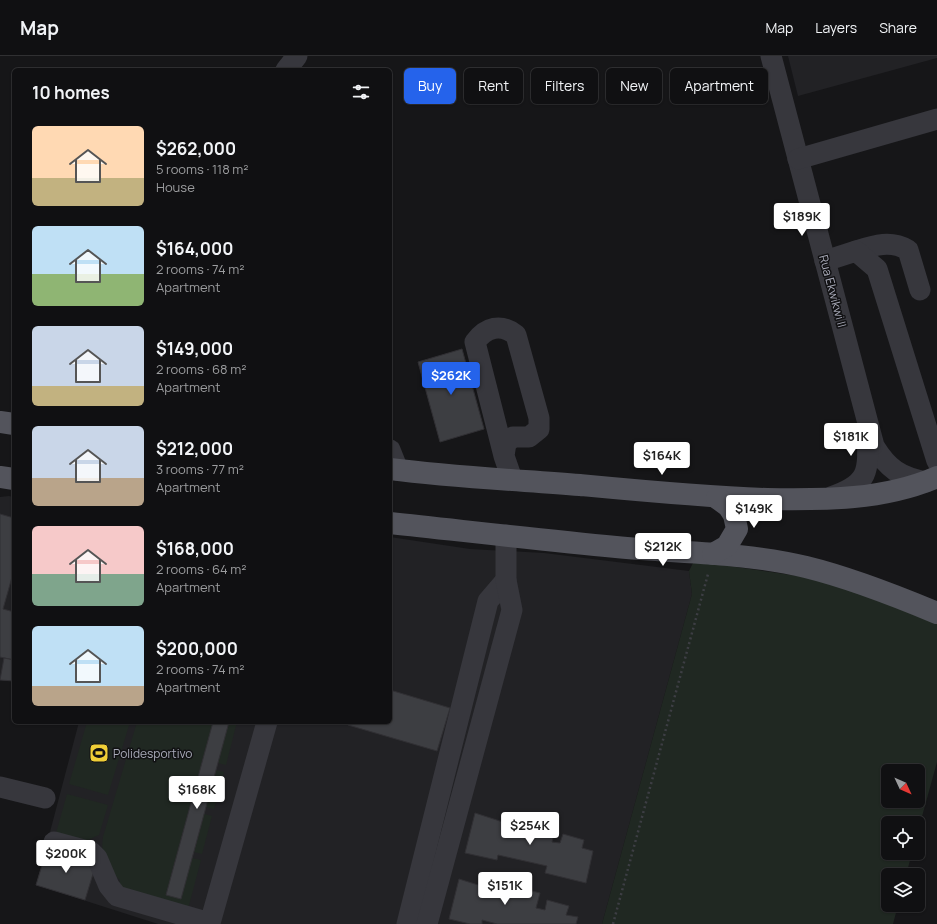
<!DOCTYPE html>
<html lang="en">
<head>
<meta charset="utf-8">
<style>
	:root { --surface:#101012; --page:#19191b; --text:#f1f3f6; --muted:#9c9d9f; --line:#303032; --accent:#2563eb }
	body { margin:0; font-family:Manrope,sans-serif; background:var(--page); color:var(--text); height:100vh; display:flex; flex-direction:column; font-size:15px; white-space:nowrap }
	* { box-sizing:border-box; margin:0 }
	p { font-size:13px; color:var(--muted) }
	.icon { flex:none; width:22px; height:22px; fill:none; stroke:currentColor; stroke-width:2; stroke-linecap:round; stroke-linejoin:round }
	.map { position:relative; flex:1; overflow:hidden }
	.details { position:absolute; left:12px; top:12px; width:380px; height:656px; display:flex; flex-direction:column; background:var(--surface); border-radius:6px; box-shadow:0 1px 3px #0004,0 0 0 1px var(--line) }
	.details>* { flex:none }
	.hud { position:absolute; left:404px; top:12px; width:380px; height:36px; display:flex; gap:8px }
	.needle { width:26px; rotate:134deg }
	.tools { position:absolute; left:881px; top:708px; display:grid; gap:8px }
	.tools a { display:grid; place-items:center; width:44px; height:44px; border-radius:6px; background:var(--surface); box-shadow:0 1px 3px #0004,0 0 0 1px var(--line); font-size:20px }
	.price { position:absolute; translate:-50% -34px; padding:0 9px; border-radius:4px; background:#fff; color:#222; font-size:13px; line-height:26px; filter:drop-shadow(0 1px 2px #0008) }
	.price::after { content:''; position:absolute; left:50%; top:24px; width:12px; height:9px; margin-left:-6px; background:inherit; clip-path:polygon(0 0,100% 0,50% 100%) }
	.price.on { background:var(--accent); color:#fff }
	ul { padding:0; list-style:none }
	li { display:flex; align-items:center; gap:12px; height:100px; padding:0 20px }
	li span { display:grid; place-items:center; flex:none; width:112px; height:80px; border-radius:6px; color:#555 }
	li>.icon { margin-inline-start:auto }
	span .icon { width:48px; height:48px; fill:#fffc; stroke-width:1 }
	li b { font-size:17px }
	h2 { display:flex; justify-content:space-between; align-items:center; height:48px; padding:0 20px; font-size:17px }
	.chip { padding:0 14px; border-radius:6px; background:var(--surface); box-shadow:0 1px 3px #0004,0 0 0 1px var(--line); font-size:14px; line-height:36px }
	.chip.on { background:var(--accent); color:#fff }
	header { display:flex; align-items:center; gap:24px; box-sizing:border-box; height:56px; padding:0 20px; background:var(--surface); border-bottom:1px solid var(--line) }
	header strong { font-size:19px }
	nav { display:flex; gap:22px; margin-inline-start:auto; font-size:14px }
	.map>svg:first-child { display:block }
	.built { fill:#222225 }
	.green { fill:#202822; fill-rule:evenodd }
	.building { fill:#3d3e42; stroke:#313034 }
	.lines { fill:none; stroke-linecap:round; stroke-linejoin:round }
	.path { stroke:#3d3e44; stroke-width:2.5; stroke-dasharray:2 3; stroke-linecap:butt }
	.minor { stroke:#37373d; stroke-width:21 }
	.major { stroke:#53545c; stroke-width:22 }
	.labels { text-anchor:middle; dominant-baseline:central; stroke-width:3; stroke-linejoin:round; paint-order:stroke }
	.street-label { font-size:12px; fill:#a8aab8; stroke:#111113 }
	.poi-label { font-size:12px; fill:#a8aab8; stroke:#111113; text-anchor:start }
</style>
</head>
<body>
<header>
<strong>Map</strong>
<nav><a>Map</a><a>Layers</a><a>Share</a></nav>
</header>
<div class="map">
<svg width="937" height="868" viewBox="0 0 937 868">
	<rect width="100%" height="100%" fill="#161618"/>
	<g class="built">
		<path d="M788 0H937V2L798 40Z"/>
		<path d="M9 440 14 441V625L0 624V441Z"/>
		<path d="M390 481 470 493 544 497 689 515 692 538 602 868H158L36 829 79 666H390Z"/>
	</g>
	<g class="green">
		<path d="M694 505 812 522 886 544 937 566V706L918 775V767H888V797H912L906 819H888V849H898L893 868H602L692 538 689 515ZM888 715H918V745H888Z"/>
		<path d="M87 666H130L108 739 69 728Z"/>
		<path d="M137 666H213L166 838 181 842 192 802 201 804 188 853 118 834 120 824C106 812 100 799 103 781Z"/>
		<path d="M228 666H237L226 709 218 707Z"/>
		<path d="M216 714 224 716 214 753 206 751Z"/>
		<path d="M67 738 108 749 99 779 86 785 56 777Z"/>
		<path d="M204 758 212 760 202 798 194 796Z"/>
	</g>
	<g class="building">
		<path d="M462 293 484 373 440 386 418 306Z"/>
		<path d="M0 458 14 462V514L3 553 14 556V604L0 601Z"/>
		<path d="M4 602 14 604V625L0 624Z"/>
		<path d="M390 634 450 652 437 695 348 669V666H390Z"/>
		<path d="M213 666H229L181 843 166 839Z"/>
		<path d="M475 757 506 767 508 759 556 771 552 786 560 787 563 778 584 784 582 792 593 795 586 827 545 817 547 810 498 799 497 804 465 797Z"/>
		<path d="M47 793 96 808 85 844 36 829Z"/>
		<path d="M459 823 491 833 492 825 540 837 536 852 545 854 547 844 569 850 566 859 578 861 576 868H497L482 864V868H470L449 863Z"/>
	</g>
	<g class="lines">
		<path class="path" d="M613 868 708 518"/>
		<g class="minor">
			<path d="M771 0 874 390C888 413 900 421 926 426"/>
			<path d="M286 14 297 0"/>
			<path d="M798 103 937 63"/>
			<path d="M856 195C875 189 891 184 908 194L920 234"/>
			<path d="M825 205 856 195 877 213 937 405"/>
			<path d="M390 394 398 414"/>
			<path d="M504 400 506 387 513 381H529L539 373V362L516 279C501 267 486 271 475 286L504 400 512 423"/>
			<path d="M831 441C869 428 869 416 867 378"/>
			<path d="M0 731 45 742"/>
			<path d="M54 786 91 796 97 802 109 830 117 840 210 867 267 666"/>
			<path d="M407 868 488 545 506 524"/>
			<path d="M427 868 512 554 506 524V479"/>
		</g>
		<g class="major">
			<path d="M0 366 14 368"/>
			<path d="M390 413C453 421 517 424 580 429 643 435 705 441 767 443 825 444 884 444 937 421"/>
			<path d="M0 421 14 423"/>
			<path d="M390 467C465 475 541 484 616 491 679 497 744 496 806 511 851 522 894 539 937 557"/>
			<path d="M713 498 727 490 737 473 734 459 728 450 717 442"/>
		</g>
	</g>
	<defs>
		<g id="stadium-square" transform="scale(1)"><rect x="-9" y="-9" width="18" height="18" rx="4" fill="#efce37" stroke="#111113"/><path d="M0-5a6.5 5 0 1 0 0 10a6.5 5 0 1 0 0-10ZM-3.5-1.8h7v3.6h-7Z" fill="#111"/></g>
	</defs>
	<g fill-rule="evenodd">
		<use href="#stadium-square" x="99" y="697"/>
	</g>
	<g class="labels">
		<g class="street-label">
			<text transform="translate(833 235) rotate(75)">Rua Ekwikwi II</text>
		</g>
		<g class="poi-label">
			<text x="113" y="697">Polidesportivo</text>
		</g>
	</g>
</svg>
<div class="tools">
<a><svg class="needle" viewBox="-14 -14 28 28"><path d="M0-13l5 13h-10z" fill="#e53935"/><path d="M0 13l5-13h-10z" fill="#9c9d9f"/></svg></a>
<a><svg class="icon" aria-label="locate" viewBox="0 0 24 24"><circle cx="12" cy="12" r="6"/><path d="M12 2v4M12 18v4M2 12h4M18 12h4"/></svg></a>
<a><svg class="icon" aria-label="layers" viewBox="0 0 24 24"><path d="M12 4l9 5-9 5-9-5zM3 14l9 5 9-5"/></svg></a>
</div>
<b class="price" style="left:802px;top:181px">$189K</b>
<b class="price on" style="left:451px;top:340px">$262K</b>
<b class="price" style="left:851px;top:401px">$181K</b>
<b class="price" style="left:662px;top:420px">$164K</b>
<b class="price" style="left:754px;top:473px">$149K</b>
<b class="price" style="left:663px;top:511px">$212K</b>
<b class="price" style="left:197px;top:754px">$168K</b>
<b class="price" style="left:530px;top:790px">$254K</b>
<b class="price" style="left:66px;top:818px">$200K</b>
<b class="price" style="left:505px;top:850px">$151K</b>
<div class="hud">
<a class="chip on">Buy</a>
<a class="chip">Rent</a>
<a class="chip">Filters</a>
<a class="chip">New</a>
<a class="chip">Apartment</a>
</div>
<section class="details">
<h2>10 homes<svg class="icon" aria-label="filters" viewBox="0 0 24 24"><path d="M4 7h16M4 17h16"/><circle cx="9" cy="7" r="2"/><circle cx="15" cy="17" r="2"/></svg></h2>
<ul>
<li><span style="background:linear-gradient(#ffd9b3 65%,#c2b280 0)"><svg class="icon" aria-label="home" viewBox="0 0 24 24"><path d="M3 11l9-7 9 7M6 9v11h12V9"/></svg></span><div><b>$262,000</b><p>5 rooms · 118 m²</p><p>House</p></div></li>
<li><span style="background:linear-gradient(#bfe0f5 60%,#8fb573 0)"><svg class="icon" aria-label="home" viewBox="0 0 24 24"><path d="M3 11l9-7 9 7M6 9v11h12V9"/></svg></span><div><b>$164,000</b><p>2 rooms · 74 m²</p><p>Apartment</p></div></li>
<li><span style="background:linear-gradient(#c9d6e8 75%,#c2b280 0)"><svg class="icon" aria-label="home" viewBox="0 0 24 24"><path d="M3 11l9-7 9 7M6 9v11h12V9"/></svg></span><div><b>$149,000</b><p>2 rooms · 68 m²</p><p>Apartment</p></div></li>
<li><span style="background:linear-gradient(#c9d6e8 65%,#b9a48a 0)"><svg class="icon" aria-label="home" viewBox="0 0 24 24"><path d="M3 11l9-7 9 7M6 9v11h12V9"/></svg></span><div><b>$212,000</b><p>3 rooms · 77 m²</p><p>Apartment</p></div></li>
<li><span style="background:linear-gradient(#f6c9c9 60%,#7fa58c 0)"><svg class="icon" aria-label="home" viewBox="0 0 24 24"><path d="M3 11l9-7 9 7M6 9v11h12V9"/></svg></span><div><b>$168,000</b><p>2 rooms · 64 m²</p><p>Apartment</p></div></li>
<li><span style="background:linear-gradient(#bfe0f5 75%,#b9a48a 0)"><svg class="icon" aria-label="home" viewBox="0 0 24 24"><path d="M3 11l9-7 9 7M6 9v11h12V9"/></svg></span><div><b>$200,000</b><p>2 rooms · 74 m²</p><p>Apartment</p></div></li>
</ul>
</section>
</div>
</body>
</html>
